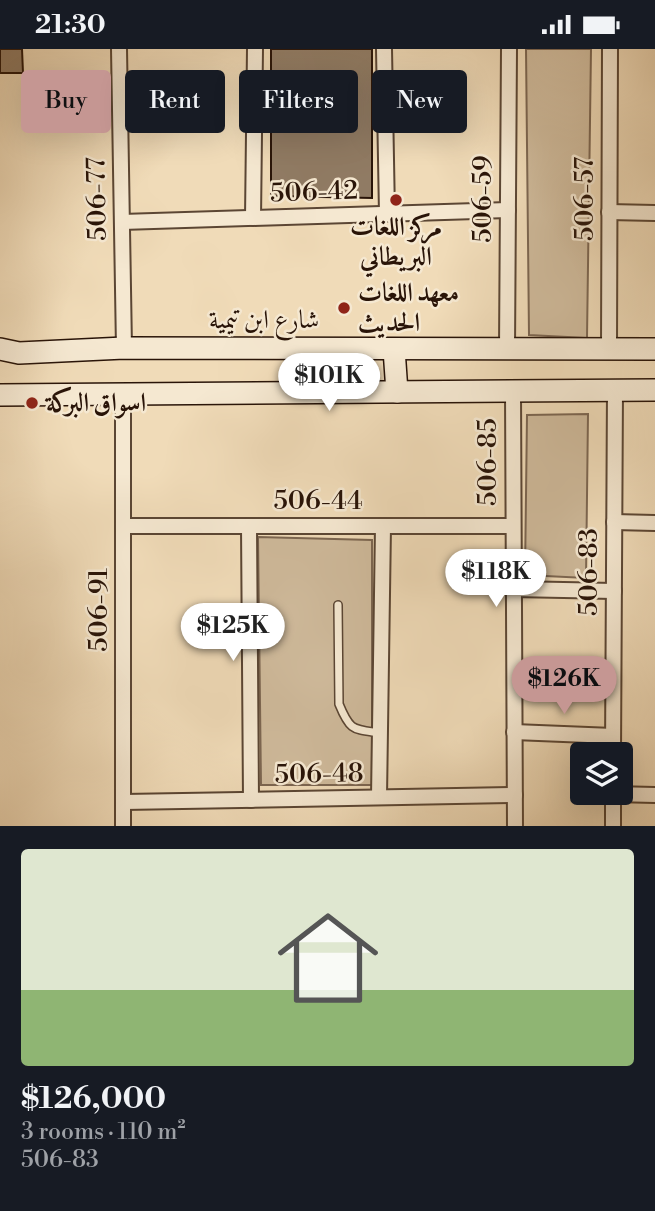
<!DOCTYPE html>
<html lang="en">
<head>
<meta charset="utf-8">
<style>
	:root { --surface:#171b24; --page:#20242c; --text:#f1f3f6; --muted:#9ea1a6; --accent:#c59692 }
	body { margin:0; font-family:"Libre Bodoni",Amiri,serif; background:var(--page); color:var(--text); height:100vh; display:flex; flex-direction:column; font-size:26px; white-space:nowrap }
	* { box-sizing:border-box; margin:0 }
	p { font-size:23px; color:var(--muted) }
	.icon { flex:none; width:38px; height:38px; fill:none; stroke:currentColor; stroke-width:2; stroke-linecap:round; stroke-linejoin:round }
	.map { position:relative; height:777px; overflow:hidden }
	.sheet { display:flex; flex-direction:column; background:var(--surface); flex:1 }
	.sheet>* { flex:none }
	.guide { position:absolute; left:21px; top:21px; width:614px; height:63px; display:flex; gap:14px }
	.controls { position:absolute; left:570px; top:693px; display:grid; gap:14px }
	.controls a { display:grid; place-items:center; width:63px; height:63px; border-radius:7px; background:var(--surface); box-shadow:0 7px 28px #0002; font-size:35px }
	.price { position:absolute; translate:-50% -60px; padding:0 16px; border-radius:24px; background:#fff; color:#222; font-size:23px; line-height:46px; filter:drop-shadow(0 2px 4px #0008) }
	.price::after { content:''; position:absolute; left:50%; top:42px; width:21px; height:16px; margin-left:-10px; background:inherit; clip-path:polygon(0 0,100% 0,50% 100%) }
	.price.on { background:var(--accent); color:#111 }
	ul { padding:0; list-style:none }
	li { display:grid; align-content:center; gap:14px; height:371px; padding:0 21px }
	li span { display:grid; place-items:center; height:217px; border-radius:7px; color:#555 }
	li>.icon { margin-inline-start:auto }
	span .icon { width:126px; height:126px; fill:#fffc; stroke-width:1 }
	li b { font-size:30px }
	.pill { padding:0 24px; border-radius:7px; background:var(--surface); box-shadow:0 7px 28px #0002; font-size:24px; line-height:63px }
	.pill.on { background:var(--accent); color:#111 }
	.status { display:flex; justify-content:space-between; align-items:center; height:49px; padding:0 35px; background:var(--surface); direction:ltr }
	.status svg { height:19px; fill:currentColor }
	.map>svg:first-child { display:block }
	.green { fill:#ceb99a; stroke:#7c6651; stroke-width:2 }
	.building { fill:#907b64; stroke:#291408; stroke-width:2 }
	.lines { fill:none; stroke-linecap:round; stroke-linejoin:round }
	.lane-casing { stroke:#5b4634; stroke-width:10 }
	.street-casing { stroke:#5b4634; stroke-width:18 }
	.secondary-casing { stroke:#291408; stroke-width:24 }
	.lane { stroke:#f5e8d1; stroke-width:7 }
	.street { stroke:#f5e8d1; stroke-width:14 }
	.secondary { stroke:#f5e8d1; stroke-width:21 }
	.poi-dot { fill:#8f2418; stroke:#f5e8d1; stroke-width:2.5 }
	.labels { text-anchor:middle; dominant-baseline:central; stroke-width:5; stroke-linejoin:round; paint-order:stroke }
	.street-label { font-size:26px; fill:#291408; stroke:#f5e8d1 }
	.poi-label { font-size:26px; font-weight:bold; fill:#291408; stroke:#f5e8d1; text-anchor:start }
</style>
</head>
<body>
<div class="status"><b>21:30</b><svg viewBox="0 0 49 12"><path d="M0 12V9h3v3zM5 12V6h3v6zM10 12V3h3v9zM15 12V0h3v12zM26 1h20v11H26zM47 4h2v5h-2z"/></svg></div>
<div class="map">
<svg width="655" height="777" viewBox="0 0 655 777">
	<rect width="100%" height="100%" fill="#f0dbb8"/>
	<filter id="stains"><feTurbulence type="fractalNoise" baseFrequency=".00286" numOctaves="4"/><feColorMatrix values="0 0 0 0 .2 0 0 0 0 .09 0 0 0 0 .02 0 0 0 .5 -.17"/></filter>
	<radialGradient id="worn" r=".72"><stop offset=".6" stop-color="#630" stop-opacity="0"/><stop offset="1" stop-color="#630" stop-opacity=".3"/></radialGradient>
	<g class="green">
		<path d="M526 0H591L587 289 529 286Z"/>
		<path d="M588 365 586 529 525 526 527 366Z"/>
		<path d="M258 488 372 491V736H261Z"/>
	</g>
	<g class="building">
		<path d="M0 0H22L23 24H0Z"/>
		<path d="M271 0H372V149L271 147Z"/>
	</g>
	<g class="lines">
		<g class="lane-casing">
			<path id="lane" d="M338 556 339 655C350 682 353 680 379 684"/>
		</g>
		<g class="street-casing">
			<g id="street">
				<path d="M119 0 124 299"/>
				<path d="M384 0 387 165"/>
				<path d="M609 163 655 164"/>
				<path d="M253 169 255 0"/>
				<path d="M122 173 508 161"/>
				<path d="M609 299 610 0"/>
				<path d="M507 300 509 0"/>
				<path d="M513 342 515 777"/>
				<path d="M123 345V777"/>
				<path d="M614 473 655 474"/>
				<path d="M123 477H513"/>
				<path d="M249 477 251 751"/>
				<path d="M513 540 614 542"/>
				<path d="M514 683 613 687"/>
				<path d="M613 705 615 341"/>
				<path d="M613 745 655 746"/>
				<path d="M379 748 383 477"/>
				<path d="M124 753 515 746"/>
				<path d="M613 777V744"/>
			</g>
		</g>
		<g class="secondary-casing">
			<g id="secondary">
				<path d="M0 300 19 304 124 299 655 300"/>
				<path d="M394 300 397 343"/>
				<path d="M0 346 655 341"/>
			</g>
		</g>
		<use href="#lane" class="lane"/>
		<use href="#street" class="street"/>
		<use href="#secondary" class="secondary"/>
	</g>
	<g class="poi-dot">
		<circle cx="396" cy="151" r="7"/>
		<circle cx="344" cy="259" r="7"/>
		<circle cx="32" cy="354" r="7"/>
	</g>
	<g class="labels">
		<g class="street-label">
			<text transform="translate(314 143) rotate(-2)">506-42</text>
			<text transform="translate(97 150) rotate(-91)">506-77</text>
			<text transform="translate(483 150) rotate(-90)">506-59</text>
			<text transform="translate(585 150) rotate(-90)">506-57</text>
			<text x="264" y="271">شارع ابن تيمية</text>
			<text transform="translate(488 413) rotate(-90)">506-85</text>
			<text x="318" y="452">506-44</text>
			<text transform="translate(589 523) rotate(-90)">506-83</text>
			<text transform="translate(99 561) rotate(-90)">506-91</text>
			<text transform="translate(319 725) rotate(-1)">506-48</text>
		</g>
		<g class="poi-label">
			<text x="396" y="178" text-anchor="middle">مركز اللغات<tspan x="396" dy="30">البريطاني</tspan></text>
			<text x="358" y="244">معهد اللغات<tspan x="358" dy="30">الحديث</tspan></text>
			<text x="46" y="354">اسواق البركة</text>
		</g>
	</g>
	<rect width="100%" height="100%" filter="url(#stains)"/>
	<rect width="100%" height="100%" fill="url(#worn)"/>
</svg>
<div class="controls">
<a><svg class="icon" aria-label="layers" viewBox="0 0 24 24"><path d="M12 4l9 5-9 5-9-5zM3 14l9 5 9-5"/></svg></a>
</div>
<b class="price" style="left:329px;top:364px">$101K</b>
<b class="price" style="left:496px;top:560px">$118K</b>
<b class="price" style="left:233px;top:614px">$125K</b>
<b class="price on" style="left:564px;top:667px">$126K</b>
<div class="guide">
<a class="pill on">Buy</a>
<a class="pill">Rent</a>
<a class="pill">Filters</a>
<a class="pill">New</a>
</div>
</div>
<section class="sheet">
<ul>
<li><span style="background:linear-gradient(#dfe7d0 65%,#8fb573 0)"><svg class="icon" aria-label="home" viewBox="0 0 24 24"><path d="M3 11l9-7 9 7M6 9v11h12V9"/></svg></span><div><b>$126,000</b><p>3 rooms · 110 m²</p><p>506-83</p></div></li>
</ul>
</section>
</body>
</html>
